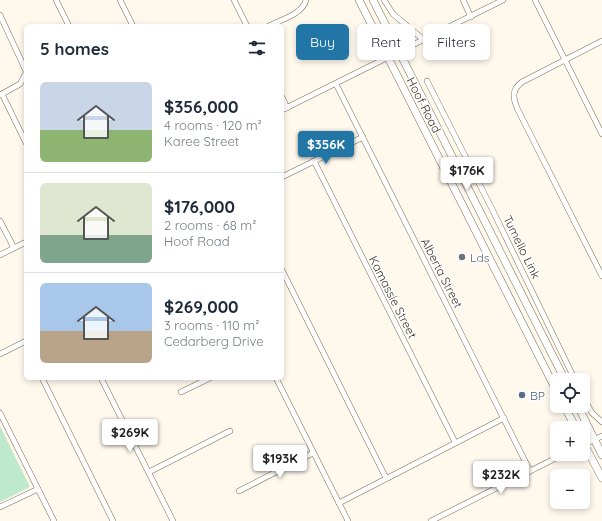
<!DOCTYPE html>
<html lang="en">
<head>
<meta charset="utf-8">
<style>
	:root { --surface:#fff; --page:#f6f6f7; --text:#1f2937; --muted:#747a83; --line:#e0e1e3; --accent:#2276a6 }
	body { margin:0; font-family:Quicksand,sans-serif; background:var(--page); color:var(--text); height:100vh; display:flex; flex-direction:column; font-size:15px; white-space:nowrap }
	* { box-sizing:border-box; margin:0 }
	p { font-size:13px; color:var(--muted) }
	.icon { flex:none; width:22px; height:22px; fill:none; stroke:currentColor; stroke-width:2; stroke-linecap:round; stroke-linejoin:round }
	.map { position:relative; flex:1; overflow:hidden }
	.sheet { position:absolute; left:24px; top:24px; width:260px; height:356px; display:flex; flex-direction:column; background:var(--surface); border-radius:6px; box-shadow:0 2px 6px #0003 }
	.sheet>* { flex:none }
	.hud { position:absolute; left:296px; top:24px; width:246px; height:36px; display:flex; gap:8px }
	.controls { position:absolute; left:550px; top:373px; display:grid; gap:8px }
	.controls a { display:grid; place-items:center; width:40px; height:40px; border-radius:6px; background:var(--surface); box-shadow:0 2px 6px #0003; font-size:20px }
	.price { position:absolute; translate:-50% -34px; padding:0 9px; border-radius:4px; background:#fff; color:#222; font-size:13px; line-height:26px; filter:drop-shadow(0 1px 2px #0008) }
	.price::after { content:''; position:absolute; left:50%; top:24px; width:12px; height:9px; margin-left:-6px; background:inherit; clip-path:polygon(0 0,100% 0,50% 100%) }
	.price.active { background:var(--accent); color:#fff }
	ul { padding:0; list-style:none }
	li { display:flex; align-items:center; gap:12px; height:100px; padding:0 16px }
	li+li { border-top:1px solid var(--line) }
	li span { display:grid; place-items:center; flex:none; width:112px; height:80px; border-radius:6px; color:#555 }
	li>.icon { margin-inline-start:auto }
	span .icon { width:48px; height:48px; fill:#fffc; stroke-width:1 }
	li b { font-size:17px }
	h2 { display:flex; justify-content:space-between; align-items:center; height:48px; padding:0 16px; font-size:17px }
	.chip { padding:0 14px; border-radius:6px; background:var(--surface); box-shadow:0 2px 6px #0003; font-size:14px; line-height:36px }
	.chip.active { background:var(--accent); color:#fff }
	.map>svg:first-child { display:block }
	.green { fill:#bfe9cd }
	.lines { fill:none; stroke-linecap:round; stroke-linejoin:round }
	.street-casing { stroke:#7c6e54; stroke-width:6 }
	.secondary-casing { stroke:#7c6e54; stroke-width:8 }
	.street { stroke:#fff; stroke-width:5 }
	.secondary { stroke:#fff; stroke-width:7 }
	.worship-dot { fill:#6b7280; stroke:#fff; stroke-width:1.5 }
	.service-dot { fill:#5c6f8a; stroke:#fff; stroke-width:1.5 }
	.labels { text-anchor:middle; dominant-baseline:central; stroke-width:3; stroke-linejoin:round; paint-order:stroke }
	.street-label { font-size:12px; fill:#352f23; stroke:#fff }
	.worship-label { font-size:12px; fill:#5b616d; stroke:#fff; text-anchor:start }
	.service-label { font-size:12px; fill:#4e5e75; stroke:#fff; text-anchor:start }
</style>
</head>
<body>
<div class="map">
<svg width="602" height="521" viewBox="0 0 602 521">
	<rect width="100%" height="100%" fill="#fff8ed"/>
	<path class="green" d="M0 426 30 487 0 502Z"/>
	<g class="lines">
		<g class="street-casing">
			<g id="street">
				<path d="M56 0 69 26"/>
				<path d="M120 0 133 26"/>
				<path d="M234 0 247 26"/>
				<path d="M384 0 393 14 424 40"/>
				<path d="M463 0 471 17"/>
				<path d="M535 0 602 134"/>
				<path d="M0 15 26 71"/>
				<path d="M269 26C280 20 303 14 306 0"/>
				<path d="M602 41 522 82C511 90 513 99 518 110L602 276"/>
				<path d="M427 81 493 211 575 380"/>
				<path d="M336 84 530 471"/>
				<path d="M2 94 26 143"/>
				<path d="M0 95 20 84 26 73"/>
				<path d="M282 97 287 108"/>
				<path d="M282 110 503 0"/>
				<path d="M314 161 455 442"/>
				<path d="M282 177 363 137"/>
				<path d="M0 221 14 248"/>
				<path d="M0 255 26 242"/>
				<path d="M282 270 386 478"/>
				<path d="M0 354 26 341"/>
				<path d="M42 378 113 521"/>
				<path d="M101 378 173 521"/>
				<path d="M276 378 348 521"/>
				<path d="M181 392 210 378"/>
				<path d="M583 397 592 413 602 422"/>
				<path d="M0 413 54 521"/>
				<path d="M583 445 602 436"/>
				<path d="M149 472 230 431"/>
				<path d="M239 491 313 453"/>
				<path d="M339 503 504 418"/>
				<path d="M0 507 38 489"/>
				<path d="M431 521 564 454"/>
			</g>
		</g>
		<g class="secondary-casing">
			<g id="secondary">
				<path d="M359 0 557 392"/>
				<path d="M373 0 565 380"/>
				<path d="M564 406 576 428"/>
				<path d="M578 406 602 455"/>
				<path d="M583 442 602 478"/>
			</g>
		</g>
		<use href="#street" class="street"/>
		<use href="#secondary" class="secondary"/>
	</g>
	<circle class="worship-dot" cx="462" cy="257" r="4"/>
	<circle class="service-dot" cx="522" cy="395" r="4"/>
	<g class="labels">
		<g class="street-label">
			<text transform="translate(424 105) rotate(63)">Hoof Road</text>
			<text transform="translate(522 247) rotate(64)">Tumello Link</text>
			<text transform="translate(442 273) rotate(63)">Alberta Street</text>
			<text transform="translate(393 297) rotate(63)">Kamassie Street</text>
		</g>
		<g class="worship-label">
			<text x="470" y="257">Lds</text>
		</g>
		<g class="service-label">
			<text x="530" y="395">BP</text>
		</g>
	</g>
</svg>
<div class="controls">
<a><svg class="icon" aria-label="locate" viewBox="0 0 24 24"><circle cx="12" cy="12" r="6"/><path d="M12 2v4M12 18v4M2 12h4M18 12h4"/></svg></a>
<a>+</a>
<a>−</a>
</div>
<b class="price active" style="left:326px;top:165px">$356K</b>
<b class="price" style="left:467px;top:191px">$176K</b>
<b class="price" style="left:130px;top:453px">$269K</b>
<b class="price" style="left:280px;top:479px">$193K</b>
<b class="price" style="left:501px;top:495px">$232K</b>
<div class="hud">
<a class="chip active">Buy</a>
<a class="chip">Rent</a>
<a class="chip">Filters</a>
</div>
<section class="sheet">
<h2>5 homes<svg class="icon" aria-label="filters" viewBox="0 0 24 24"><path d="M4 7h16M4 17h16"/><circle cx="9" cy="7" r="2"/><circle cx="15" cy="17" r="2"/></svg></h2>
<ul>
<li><span style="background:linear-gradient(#c9d6e8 60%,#8fb573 0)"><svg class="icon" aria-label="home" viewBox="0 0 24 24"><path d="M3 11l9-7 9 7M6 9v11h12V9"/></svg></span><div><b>$356,000</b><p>4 rooms · 120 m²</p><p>Karee Street</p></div></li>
<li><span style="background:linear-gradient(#dfe7d0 65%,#7fa58c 0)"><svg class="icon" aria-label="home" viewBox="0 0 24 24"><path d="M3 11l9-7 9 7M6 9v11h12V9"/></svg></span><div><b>$176,000</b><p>2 rooms · 68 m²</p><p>Hoof Road</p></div></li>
<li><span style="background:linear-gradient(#a9c7e8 60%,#b9a48a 0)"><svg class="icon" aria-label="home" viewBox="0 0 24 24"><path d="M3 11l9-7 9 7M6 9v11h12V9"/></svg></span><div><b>$269,000</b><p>3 rooms · 110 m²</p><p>Cedarberg Drive</p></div></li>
</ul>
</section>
</div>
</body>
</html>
